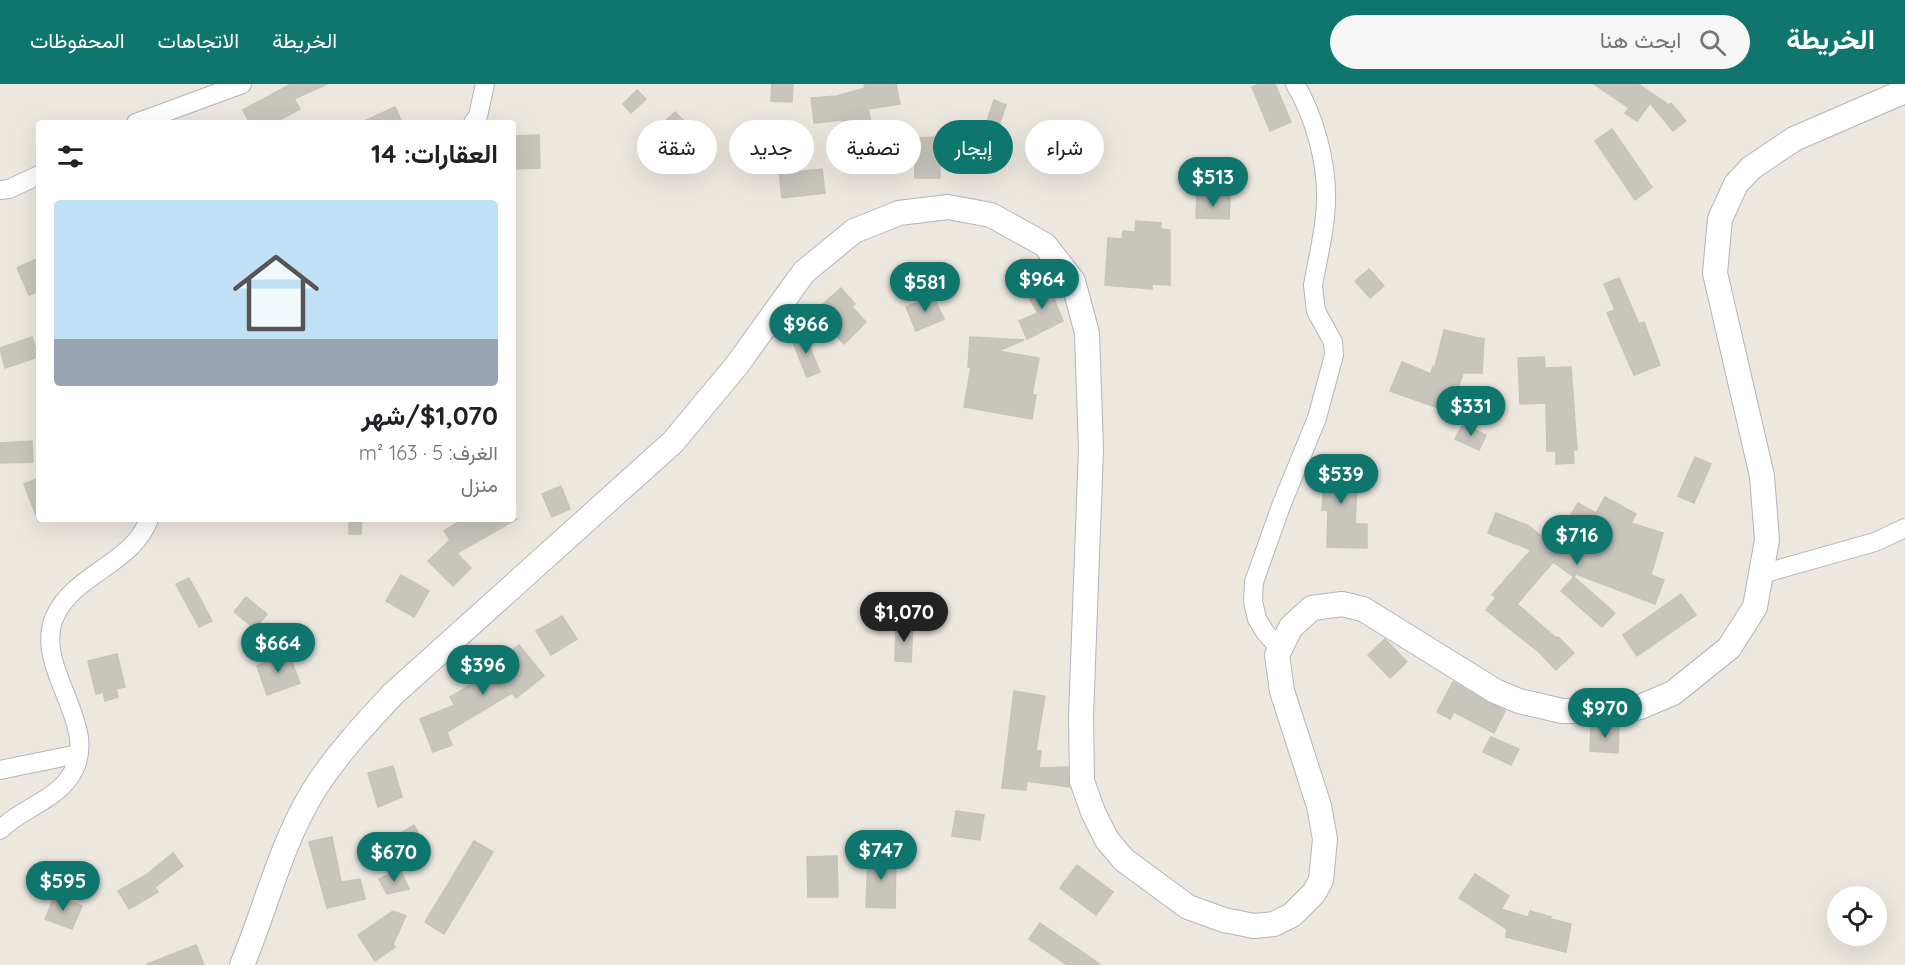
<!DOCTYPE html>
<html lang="ar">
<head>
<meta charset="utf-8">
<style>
	:root { --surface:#fff; --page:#f6f6f6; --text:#202124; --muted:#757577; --line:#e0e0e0; --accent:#0f766e }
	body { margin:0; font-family:Quicksand,Vazirmatn,sans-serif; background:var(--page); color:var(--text); direction:rtl; height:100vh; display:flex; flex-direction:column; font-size:22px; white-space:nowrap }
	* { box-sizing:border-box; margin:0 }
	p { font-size:20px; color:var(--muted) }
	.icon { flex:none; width:33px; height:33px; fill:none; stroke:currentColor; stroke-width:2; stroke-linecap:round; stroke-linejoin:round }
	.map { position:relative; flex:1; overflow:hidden; direction:ltr }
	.drawer { position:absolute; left:36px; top:36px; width:480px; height:402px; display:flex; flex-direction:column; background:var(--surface); border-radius:6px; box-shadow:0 6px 24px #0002; direction:rtl }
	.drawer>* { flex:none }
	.hud { position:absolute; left:534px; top:36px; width:570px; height:54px; direction:rtl; display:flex; gap:12px }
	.fabs { position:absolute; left:1827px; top:802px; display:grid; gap:12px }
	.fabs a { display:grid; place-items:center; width:60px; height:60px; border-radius:50%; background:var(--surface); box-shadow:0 6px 24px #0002; font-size:30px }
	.price { position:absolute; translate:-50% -51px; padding:0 14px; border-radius:21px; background:var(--accent); color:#fff; font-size:20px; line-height:39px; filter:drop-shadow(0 2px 3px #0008) }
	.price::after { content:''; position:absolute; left:50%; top:36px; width:18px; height:14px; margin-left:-9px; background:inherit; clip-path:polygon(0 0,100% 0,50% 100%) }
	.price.selected { background:#222; color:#fff }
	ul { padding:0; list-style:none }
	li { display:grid; align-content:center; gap:12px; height:318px; padding:0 18px }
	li+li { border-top:2px solid var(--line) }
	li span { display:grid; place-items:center; height:186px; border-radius:6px; color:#555 }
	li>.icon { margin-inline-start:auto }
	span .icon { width:108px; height:108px; fill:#fffc; stroke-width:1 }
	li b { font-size:26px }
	h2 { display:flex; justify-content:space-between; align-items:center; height:72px; padding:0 18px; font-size:26px }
	.tag { padding:0 21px; border-radius:27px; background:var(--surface); box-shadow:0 6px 24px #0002; font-size:21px; line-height:54px }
	.tag.selected { background:var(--accent); color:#fff }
	header { display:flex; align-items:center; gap:36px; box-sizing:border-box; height:84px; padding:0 30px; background:var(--accent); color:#fff }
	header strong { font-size:28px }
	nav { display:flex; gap:33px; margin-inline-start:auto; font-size:21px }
	.search { width:420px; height:54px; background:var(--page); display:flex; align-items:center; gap:15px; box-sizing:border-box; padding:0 21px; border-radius:33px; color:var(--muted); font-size:22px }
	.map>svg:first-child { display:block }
	.building { fill:#c8c5bd; stroke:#c7c3b9; stroke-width:1.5 }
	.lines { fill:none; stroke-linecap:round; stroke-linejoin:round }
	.minor-casing { stroke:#b3b4be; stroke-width:20 }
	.secondary-casing { stroke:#b3b4be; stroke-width:26 }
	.minor { stroke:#fff; stroke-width:18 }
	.secondary { stroke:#fff; stroke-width:24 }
</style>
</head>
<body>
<header>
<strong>الخريطة</strong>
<div class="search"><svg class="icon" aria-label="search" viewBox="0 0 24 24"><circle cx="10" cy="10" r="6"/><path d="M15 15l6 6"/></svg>ابحث هنا</div>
<nav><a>الخريطة</a><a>الاتجاهات</a><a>المحفوظات</a></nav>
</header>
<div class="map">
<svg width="1905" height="881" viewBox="0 0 1905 881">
	<rect width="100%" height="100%" fill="#ece7df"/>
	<g class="building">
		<path d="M291 0H327L294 15 300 25 274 39H250L243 26Z"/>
		<path d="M772 0H793L792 18 771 17Z"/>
		<path d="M864 0H896L900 20 868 25 871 38 844 44 842 36 814 39 811 14 837 12 865 4Z"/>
		<path d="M1260 0H1275L1291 38 1270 47 1252 3Z"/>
		<path d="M1594 0H1638L1669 21 1671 19 1686 37 1673 47 1650 19 1637 37 1625 29 1629 24Z"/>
		<path d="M637 6 646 15 631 29 623 20Z"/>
		<path d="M994 16 1006 21 999 41 987 37Z"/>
		<path d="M395 23 402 39H360Z"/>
		<path d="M675 28 694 47 676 64 657 45Z"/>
		<path d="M1612 45 1652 103 1635 116 1595 57Z"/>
		<path d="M539 51 540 84 513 85V52Z"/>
		<path d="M939 53 940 94H915L914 54Z"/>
		<path d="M793 76 794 88 822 85 825 109 782 114 778 78Z"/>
		<path d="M1197 112 1230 113 1229 135 1196 134Z"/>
		<path d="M1136 137 1161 139V145L1170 146V201L1152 200V205L1105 201 1108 154 1122 155 1123 147 1135 148Z"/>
		<path d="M39 174V207L29 211 17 184Z"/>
		<path d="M1369 185 1384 202 1370 214 1355 197Z"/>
		<path d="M1619 194 1639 240 1644 238 1660 281 1634 291 1607 229 1615 226 1604 200Z"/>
		<path d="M1050 195 1060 211 1054 215 1063 237 1027 255 1019 237 1038 229 1026 209Z"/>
		<path d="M841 204 855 220 852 223 866 238 844 260 814 228Z"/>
		<path d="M933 212 944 235 916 247 906 223Z"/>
		<path d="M1444 246 1484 255 1482 289H1463L1450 328 1390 307 1402 278 1431 290 1433 282 1435 283Z"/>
		<path d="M804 249 820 288 807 293 791 254Z"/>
		<path d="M32 253 38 273 5 284 0 264Z"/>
		<path d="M970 253 1024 256 998 267 1039 274 1032 311H1036L1032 335 964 323 971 283H968Z"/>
		<path d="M1544 273 1545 284 1571 283 1577 366H1573L1574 379 1556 380V367H1547L1546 319 1520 320 1518 274Z"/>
		<path d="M1463 340 1486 351 1479 366 1455 355Z"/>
		<path d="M32 357 33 378 0 379V359Z"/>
		<path d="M1695 373 1711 380 1694 419 1678 412Z"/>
		<path d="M1316 379 1358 381 1355 440H1367V464L1327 463 1328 426H1322L1324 397H1315Z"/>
		<path d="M39 394V436L38 437 24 400Z"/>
		<path d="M561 402 570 425 552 433 542 410Z"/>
		<path d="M1605 413 1636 430 1631 439 1663 449 1651 491 1664 496 1655 520 1576 490 1574 493 1553 478 1517 520 1556 554 1558 553 1574 569 1556 586 1539 568 1486 526 1496 514 1492 511 1531 466 1488 449 1496 429 1529 442 1553 462 1578 419 1596 429Z"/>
		<path d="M349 435H362L361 450H349Z"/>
		<path d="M463 435H517L457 469 471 484 453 502 428 477 450 456 444 447Z"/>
		<path d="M401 491 429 507 414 533 386 517Z"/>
		<path d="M1574 493 1615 529 1602 543 1561 507Z"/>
		<path d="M189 494 212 537 199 543 176 500Z"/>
		<path d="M1681 510 1696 531 1637 572 1623 551Z"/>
		<path d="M246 513 267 530 255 545 234 528Z"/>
		<path d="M562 532 577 555 551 571 536 547Z"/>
		<path d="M896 540 913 541 911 578 895 577Z"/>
		<path d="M1385 555 1407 578 1390 594 1368 571Z"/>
		<path d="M519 561 544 592 516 614 512 609 447 648 452 661 433 668 420 635 455 621 450 613 495 587 491 583Z"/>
		<path d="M288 568 300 599 267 611 257 582Z"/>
		<path d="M117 570 125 603 116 605 118 613 105 617 103 608 96 610 88 577Z"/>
		<path d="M1453 598 1505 627 1494 649 1454 628 1450 635 1437 628Z"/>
		<path d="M1014 607 1045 612 1036 666 1041 667 1039 684 1068 683 1069 703 1027 697 1026 706 1002 704Z"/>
		<path d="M1591 641H1619L1618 669 1590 667Z"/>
		<path d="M1491 653 1519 665 1511 681 1483 668Z"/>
		<path d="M393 682 402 713 378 723 368 689Z"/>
		<path d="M956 727 984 731 980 756 952 752Z"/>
		<path d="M414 741 427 764 409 775 396 752Z"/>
		<path d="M332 753 341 798 360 795 365 815 327 824 309 758Z"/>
		<path d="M474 757 493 768 444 850 425 838Z"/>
		<path d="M173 769 183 782 155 803 158 808 129 825 118 807 146 791Z"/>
		<path d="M868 771H896L895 824 866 823Z"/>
		<path d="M837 772 838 813H808L807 773Z"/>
		<path d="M1077 781 1113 808 1096 831 1060 804Z"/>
		<path d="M400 785 409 805 387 810 379 795Z"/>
		<path d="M1475 790 1509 812 1501 825 1528 833 1530 827 1551 833 1550 835 1571 840 1566 868 1506 853 1507 845 1459 814Z"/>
		<path d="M55 811 82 822 72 845 45 835Z"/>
		<path d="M393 827 406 832 393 860 395 863 375 877 358 851Z"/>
		<path d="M1040 839 1101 881H1067L1029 855Z"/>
		<path d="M196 861 204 881H147V880Z"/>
	</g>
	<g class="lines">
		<g class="minor-casing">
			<g id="minor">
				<path d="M136 39 242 0"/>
				<path d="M473 39 478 32 485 0"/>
				<path d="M0 106 9 105 39 91"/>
				<path d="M1762 490 1875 458 1905 444"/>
				<path d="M1280 565 1265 548 1257 535 1253 517 1254 498 1281 422 1317 334 1334 271 1333 258 1316 227 1313 201C1318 173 1326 143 1326 115 1327 78 1314 31 1295 0"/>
				<path d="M0 686 78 670"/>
				<path d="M0 746C20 725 52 718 69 694 106 644 31 585 55 532 75 489 133 480 149 435"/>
			</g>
		</g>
		<g class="secondary-casing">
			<path id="secondary" d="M242 881C266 824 281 759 314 706 336 671 365 640 393 610L673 358 737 281 804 188 854 147 899 129 948 123 991 131 1045 161 1073 197 1087 249 1091 365 1081 632 1082 697 1093 728 1107 756 1124 776 1188 823 1224 836 1254 842 1274 840 1292 831 1314 809 1321 796 1325 755 1319 722 1282 607 1277 571 1291 543 1312 524 1342 520 1363 525 1495 607 1519 617 1562 627H1622L1640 623 1673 609 1729 564 1755 523 1767 456 1762 392 1715 189 1720 135 1736 100 1751 84 1794 55 1905 7"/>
		</g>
		<use href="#minor" class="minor"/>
		<use href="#secondary" class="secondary"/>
	</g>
</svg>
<div class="fabs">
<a><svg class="icon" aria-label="locate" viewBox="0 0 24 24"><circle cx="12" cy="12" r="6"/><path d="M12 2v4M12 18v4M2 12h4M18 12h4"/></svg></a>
</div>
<b class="price" style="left:1213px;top:124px">$513</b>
<b class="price" style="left:1042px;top:226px">$964</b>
<b class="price" style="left:925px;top:229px">$581</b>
<b class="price" style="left:806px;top:271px">$966</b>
<b class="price" style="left:1471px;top:353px">$331</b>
<b class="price" style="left:1341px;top:421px">$539</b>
<b class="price" style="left:1577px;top:482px">$716</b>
<b class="price selected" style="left:904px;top:559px">$1,070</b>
<b class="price" style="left:278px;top:590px">$664</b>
<b class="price" style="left:483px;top:612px">$396</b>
<b class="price" style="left:1605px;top:655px">$970</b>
<b class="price" style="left:881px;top:797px">$747</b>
<b class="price" style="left:394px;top:799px">$670</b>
<b class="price" style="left:63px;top:828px">$595</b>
<div class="hud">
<a class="tag">شراء</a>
<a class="tag selected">إيجار</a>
<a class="tag">تصفية</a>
<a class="tag">جديد</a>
<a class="tag">شقة</a>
</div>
<section class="drawer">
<h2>العقارات: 14<svg class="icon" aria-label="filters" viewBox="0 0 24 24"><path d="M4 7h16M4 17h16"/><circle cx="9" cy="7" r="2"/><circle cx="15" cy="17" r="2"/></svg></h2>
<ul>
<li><span style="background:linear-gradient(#bfe0f5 75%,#9aa5b1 0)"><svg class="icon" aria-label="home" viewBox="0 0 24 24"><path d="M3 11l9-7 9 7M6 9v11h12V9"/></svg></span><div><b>$1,070/شهر</b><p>الغرف: 5 · 163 m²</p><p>منزل</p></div></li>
</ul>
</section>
</div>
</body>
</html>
